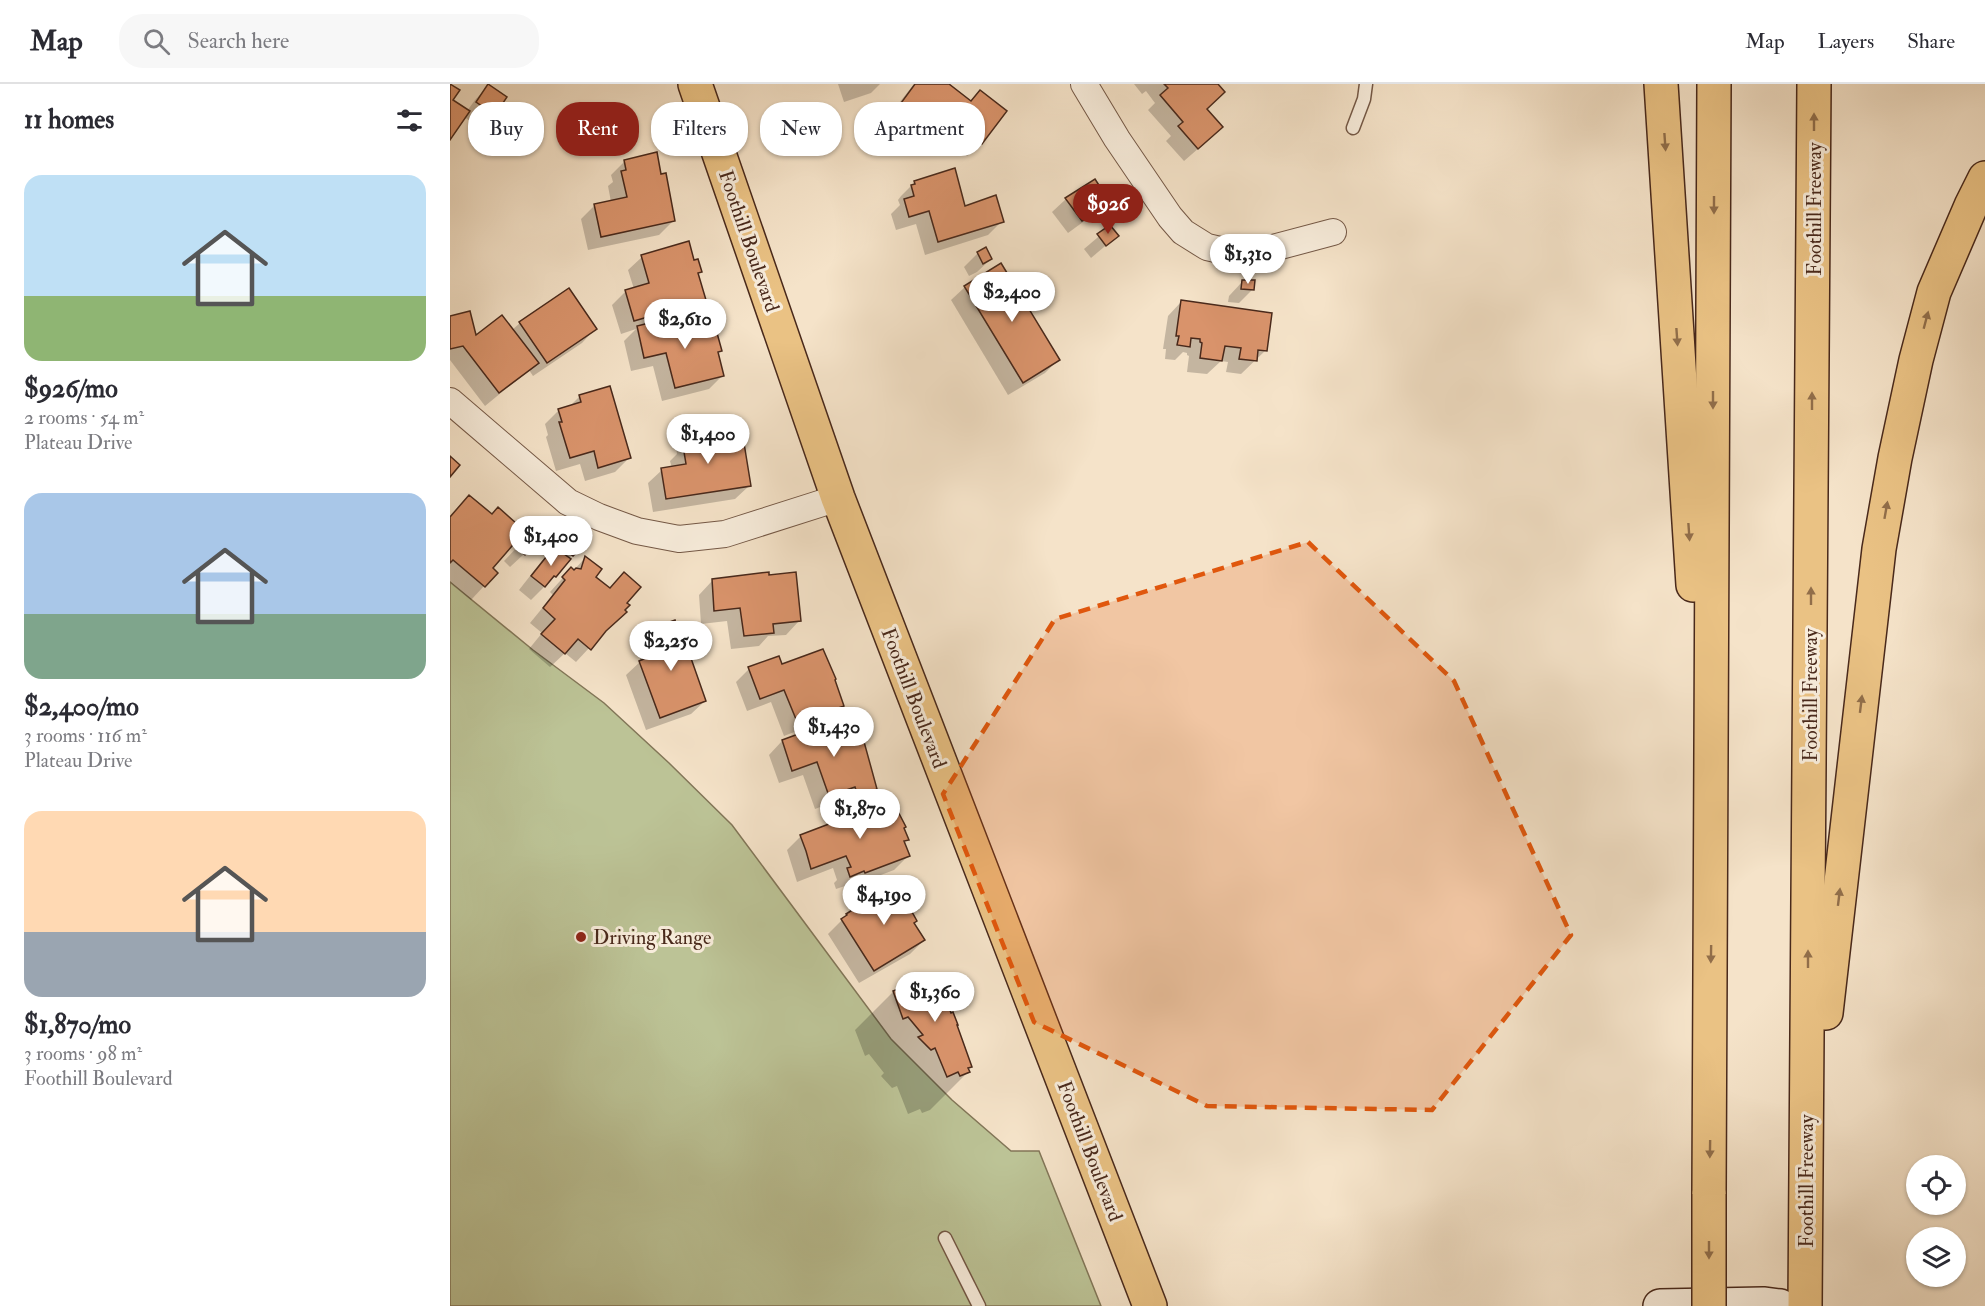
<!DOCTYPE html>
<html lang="en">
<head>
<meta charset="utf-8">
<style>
	:root { --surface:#fff; --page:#f7f7f7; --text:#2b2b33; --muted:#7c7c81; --line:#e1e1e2; --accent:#8f2418 }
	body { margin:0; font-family:"IM FELL Double Pica",serif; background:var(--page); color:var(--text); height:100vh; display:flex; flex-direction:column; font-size:22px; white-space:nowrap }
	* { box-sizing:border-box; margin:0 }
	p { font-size:20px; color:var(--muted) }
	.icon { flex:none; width:33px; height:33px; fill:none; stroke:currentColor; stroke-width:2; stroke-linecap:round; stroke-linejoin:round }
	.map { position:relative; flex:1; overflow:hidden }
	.panel { display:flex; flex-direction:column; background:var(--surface); width:450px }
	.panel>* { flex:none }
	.top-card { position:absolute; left:18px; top:18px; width:570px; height:54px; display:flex; gap:12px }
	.controls { position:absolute; left:1456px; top:1071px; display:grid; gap:12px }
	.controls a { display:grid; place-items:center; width:60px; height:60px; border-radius:50%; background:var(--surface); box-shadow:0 2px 4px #0004; font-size:30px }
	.price { position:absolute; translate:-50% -51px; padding:0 14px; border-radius:21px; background:#fff; color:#222; font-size:20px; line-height:39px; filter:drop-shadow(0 2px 3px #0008) }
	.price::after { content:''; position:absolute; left:50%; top:36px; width:18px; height:14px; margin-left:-9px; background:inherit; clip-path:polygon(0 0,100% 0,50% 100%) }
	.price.selected { background:var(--accent); color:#fff }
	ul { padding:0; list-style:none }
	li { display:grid; align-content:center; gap:12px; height:318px; padding:0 24px }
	li span { display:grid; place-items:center; height:186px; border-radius:18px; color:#555 }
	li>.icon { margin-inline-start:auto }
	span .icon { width:108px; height:108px; fill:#fffc; stroke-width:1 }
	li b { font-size:26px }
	h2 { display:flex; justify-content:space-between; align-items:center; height:72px; padding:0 24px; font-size:26px }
	.tag { padding:0 21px; border-radius:24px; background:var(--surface); box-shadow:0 2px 4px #0004; font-size:21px; line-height:54px }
	.tag.selected { background:var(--accent); color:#fff }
	header { display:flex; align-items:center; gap:36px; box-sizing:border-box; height:84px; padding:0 30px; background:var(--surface); border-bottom:2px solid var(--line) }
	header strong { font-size:28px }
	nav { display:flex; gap:33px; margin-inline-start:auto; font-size:21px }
	.search { width:420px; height:54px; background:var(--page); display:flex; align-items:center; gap:15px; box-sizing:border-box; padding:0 21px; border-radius:24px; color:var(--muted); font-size:22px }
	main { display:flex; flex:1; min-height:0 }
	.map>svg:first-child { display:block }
	.green { fill:#bcc396; stroke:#827658; stroke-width:1.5 }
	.shadow { fill:#0003 }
	.building { fill:#d9936b; stroke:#49291b; stroke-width:1.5 }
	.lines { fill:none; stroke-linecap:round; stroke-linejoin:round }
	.lane-casing { stroke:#745846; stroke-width:15 }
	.street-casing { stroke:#745846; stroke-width:28 }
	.secondary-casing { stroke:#49291b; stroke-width:36 }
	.primary-casing { stroke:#49291b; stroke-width:36 }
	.highway-casing { stroke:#49291b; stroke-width:36 }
	.lane { stroke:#f8eddc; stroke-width:12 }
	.street { stroke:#f8eddc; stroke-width:26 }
	.secondary { stroke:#f8eddc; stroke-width:33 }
	.primary { stroke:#eac284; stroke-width:33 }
	.highway { stroke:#eac284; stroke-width:33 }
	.highway-bridge-casing { stroke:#49291b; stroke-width:36; stroke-linecap:butt }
	.highway-bridge { stroke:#eac284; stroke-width:33 }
	.oneway { fill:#916e4a }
	.marked { fill:#e0570d; fill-opacity:0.2; stroke:#e0570d; stroke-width:4.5; stroke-dasharray:12 8; stroke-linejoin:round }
	.poi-dot { fill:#8f2418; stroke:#f8eddc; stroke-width:2 }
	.labels { text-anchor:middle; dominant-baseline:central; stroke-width:6; stroke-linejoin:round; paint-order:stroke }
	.street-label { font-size:20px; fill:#49291b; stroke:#f8eddc }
	.poi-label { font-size:20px; fill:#49291b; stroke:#f8eddc; text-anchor:start }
</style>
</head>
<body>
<header>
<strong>Map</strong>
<div class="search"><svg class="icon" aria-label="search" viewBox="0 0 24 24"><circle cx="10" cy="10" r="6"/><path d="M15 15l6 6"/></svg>Search here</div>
<nav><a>Map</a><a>Layers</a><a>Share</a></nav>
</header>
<main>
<section class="panel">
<h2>11 homes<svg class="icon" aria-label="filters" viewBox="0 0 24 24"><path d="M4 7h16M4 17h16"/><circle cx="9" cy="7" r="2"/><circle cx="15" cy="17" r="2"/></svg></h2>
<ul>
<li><span style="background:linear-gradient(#bfe0f5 65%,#8fb573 0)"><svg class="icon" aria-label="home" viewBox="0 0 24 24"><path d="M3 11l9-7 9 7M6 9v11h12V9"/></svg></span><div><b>$926/mo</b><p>2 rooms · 54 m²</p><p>Plateau Drive</p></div></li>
<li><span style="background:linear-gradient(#a9c7e8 65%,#7fa58c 0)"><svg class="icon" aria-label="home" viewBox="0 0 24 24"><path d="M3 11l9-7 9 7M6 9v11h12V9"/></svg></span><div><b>$2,400/mo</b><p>3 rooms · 116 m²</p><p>Plateau Drive</p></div></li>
<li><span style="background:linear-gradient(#ffd9b3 65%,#9aa5b1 0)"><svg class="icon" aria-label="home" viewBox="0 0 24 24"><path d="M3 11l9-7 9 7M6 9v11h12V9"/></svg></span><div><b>$1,870/mo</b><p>3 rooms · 98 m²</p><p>Foothill Boulevard</p></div></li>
</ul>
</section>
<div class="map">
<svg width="1535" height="1222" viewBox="0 0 1535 1222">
	<rect width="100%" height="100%" fill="#f5e3c9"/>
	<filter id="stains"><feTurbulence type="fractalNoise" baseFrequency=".00333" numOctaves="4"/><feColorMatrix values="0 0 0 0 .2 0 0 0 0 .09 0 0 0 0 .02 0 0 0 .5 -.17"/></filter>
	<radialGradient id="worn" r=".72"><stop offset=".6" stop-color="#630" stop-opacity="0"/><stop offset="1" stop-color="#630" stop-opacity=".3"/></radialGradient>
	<path class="green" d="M0 498 83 566 154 619 219 679 282 741 441 955 502 1016 561 1067H589L651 1222H0Z"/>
	<g class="shadow">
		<path d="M388 0H430L421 9 394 18Z"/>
		<path d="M464 0H497L520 18 530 8 531 59 517 72 496 56 484 68 438 33Z"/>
		<path d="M684 0H766L755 26 757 57 734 77 716 57 721 52 698 26 705 19 696 7 692 10Z"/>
		<path d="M0 1 1 16 17 27 25 16 38 2 44 30 30 43 14 33 0 54Z"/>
		<path d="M175 77 223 137 209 151 138 166 131 135 144 122 161 118 158 102 163 98 161 91Z"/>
		<path d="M465 98 514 124 552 137 538 151 475 171 466 140 446 146 441 130 450 121 448 116 451 112Z"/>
		<path d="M616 115 657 117 644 130 618 149 602 128Z"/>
		<path d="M660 143 667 152 641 174 634 165Z"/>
		<path d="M535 165 541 175 527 188 519 192 514 183 528 169Z"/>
		<path d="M192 173 243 178 250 188 247 191 254 215 240 229 214 237 216 246 263 252 270 266 267 269 272 292 259 305 212 317 203 282 181 287 174 257 186 245 171 250 162 221 176 207 184 205 178 186Z"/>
		<path d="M792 198 803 205 789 219 778 218 779 212Z"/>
		<path d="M515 203 608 276 595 289 558 311 501 216Z"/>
		<path d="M731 218 816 266 791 290 776 288 778 278 771 277 757 290 737 288 739 272 737 271V269L733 268 725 276 715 275 716 265H713L718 232Z"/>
		<path d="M0 234 26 253 62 246 70 239 145 245 132 259 83 292 79 286 35 322 0 276Z"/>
		<path d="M130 312 179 374 165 388 135 397 130 380 106 387 96 353 98 351 95 340 109 326 119 323Z"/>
		<path d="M239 343 265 359 270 354 299 402 285 415 203 428 198 399 212 386 222 384 220 377 227 370 225 357Z"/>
		<path d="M19 413 41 484 34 502 21 516 0 498V433Z"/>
		<path d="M74 456V470L60 483 54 477Z"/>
		<path d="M111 457 124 468 105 492 81 516 69 506 91 478Z"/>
		<path d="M135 474 144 493 152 550 126 578 115 569 100 583 79 565 92 549 80 539 103 511 100 508 121 485 123 487Z"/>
		<path d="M262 497 349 537 336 551 318 552 309 562 281 565 277 537 251 540 249 511Z"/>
		<path d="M225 543 255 617 241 630 196 646 176 591 191 577 185 561 199 548Z"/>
		<path d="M332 582 393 622 379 635 361 647 364 655 375 651 383 642 425 704 412 718 394 724 391 715 365 725 353 691 329 699 319 671 332 657 354 649 352 645 334 652 321 618 297 627 286 598 299 585Z"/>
		<path d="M453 744 457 755 453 759 458 772 444 786 402 802 401 800 386 805 384 799 387 796 383 784 347 798 337 766 351 752Z"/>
		<path d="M459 827 463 839 474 856 460 870 409 899 378 850 397 831Z"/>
		<path d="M486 893 520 983 518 988 480 1026 472 1029 470 1025 458 1030 447 1002 442 1004 431 992 434 989 419 970 415 972 405 946 443 908Z"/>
	</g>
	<g class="building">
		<path d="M0 0 10 6 3 16 20 27 0 56Z"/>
		<path d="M38 0 57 13 45 31 26 18Z"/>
		<path d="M465 0H499L521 17 530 6 557 27 532 60 509 42 499 56 451 19Z"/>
		<path d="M714 0H768L775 8 757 25 773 43 748 65 728 42 733 38 710 11 718 4Z"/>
		<path d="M207 68 211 90 216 89 225 137 151 153 144 120 177 113 171 87 176 86 174 76Z"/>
		<path d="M505 84 515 122 546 111 554 138 488 158 479 127 459 133 454 115 464 112 461 101 465 100 464 97Z"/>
		<path d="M645 95 659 117 636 132 637 134 632 137 615 114Z"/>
		<path d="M660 141 669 152 656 162 647 150Z"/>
		<path d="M239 157 244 176 248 175 252 188 248 189 256 216 184 237 175 206 199 199 191 171Z"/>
		<path d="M536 163 542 175 533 180 527 168Z"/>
		<path d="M551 179 610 276 573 299 514 202Z"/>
		<path d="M792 196H805L804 206 791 205Z"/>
		<path d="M119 204 147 245 97 279 69 238Z"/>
		<path d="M731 216 822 229 817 267 808 266 807 277 789 275 791 264 775 262 772 277 750 274 752 259 750 258V255L741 254 740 263 727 261 729 252H726Z"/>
		<path d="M20 227 26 251 52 231 89 279 49 309 13 262 0 265V232Z"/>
		<path d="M260 233 264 250 267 249 272 267 268 268 274 292 225 304 216 269 194 274 187 242 215 235 217 244Z"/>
		<path d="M160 302 181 374 148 384 144 367 120 374 109 338H112L108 325 131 318 129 311Z"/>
		<path d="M263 338 266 357 270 356 269 353 278 351V355L293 353 301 402 216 415 211 384 236 380 233 362 241 360 238 342Z"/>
		<path d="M0 372 10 381 0 393Z"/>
		<path d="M19 411 42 430 48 423 75 447 43 484 48 489 35 503 3 476 0 479V433Z"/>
		<path d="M74 454 83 461 75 471 66 463Z"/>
		<path d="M111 455 127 468 123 472 107 460Z"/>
		<path d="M104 463 121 475 106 493 104 492 95 503 81 492Z"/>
		<path d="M135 472 152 485 146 493 160 504 174 488 191 503 177 519 180 521 175 526 177 528 156 547 141 566 128 555 115 570 91 550 105 535 93 524 115 496 112 493 121 483 124 486 126 484 131 485Z"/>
		<path d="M319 488V491L346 488 351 537 323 540 324 549 294 552 290 524 264 527 262 495Z"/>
		<path d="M225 536 226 541 229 540 256 617 210 634 189 577 206 570 198 546Z"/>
		<path d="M373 565 386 595 385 596 394 622 380 627 382 631 368 636 366 632 348 640 334 606 310 615 298 583 329 572 332 580Z"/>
		<path d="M399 635 401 640 405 638 411 655 413 654 427 705 408 712 405 703 379 712 367 678 342 687 332 656 362 645 365 653 384 646 383 641Z"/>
		<path d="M442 716 456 743 454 744 459 756 454 757 460 772 415 789 414 787 400 793 397 784 401 783 396 772 361 785 356 767 350 751Z"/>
		<path d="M448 797 465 824 461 826 467 837 464 839 475 856 424 887 391 835 397 831 396 830Z"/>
		<path d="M487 891 501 929 503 928 508 941H507L522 983 518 984 520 988 510 992 508 988 497 993 485 964 481 966 468 953 473 951 458 933 453 935 443 907Z"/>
	</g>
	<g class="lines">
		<g class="lane-casing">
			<g id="lane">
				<path d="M903 44 914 15 916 0"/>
				<path d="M495 1154 529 1222"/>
			</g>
		</g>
		<g class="street-casing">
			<g id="street">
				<path d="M634 0 667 55 720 133 733 148 757 163 783 169 823 164 883 148"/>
				<path d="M0 317 118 418 149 433 187 447 229 455 275 450 388 414"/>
			</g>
		</g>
		<g class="secondary-casing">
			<path id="secondary" d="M1210 1222 1313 1220 1330 1222"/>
		</g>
		<g class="primary-casing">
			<path id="primary" d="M245 0 388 414 700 1222"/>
		</g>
		<g class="highway-casing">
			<g id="highway">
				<path d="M1211 0 1243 501"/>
				<path d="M1376 929 1429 465 1445 374 1466 276 1484 208 1521 122 1535 94"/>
				<path d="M1259 1110 1264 0"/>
				<path d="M1355 1222 1364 0"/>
			</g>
		</g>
		<use href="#lane" class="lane"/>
		<use href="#street" class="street"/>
		<use href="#secondary" class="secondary"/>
		<use href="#primary" class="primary"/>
		<use href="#highway" class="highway"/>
		<g class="highway-bridge-casing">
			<path id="highway-bridge" d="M1259 1222V1110"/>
		</g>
		<use href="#highway-bridge" class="highway-bridge"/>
	</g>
	<defs><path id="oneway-solid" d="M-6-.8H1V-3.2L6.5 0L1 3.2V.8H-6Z" transform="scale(1.5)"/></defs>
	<g class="oneway">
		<use href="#oneway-solid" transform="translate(1364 38) rotate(-90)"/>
		<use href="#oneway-solid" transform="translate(1215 58) rotate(86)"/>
		<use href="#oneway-solid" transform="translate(1264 121) rotate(90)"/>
		<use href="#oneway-solid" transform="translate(1476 236) rotate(-75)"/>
		<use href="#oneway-solid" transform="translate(1227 253) rotate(86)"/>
		<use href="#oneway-solid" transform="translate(1263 316) rotate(90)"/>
		<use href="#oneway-solid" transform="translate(1362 317) rotate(-90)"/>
		<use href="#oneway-solid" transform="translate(1436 426) rotate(-80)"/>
		<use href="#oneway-solid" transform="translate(1239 448) rotate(86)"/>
		<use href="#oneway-solid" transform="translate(1361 512) rotate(-90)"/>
		<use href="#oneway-solid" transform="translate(1411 620) rotate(-83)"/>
		<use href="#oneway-solid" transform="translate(1389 813) rotate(-83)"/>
		<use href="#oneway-solid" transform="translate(1261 870) rotate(91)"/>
		<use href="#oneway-solid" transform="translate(1358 875) rotate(-90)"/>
		<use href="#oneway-solid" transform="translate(1260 1065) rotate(91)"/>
		<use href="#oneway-solid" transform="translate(1259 1166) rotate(90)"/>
	</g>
	<path class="marked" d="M858 458 1004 597 1121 851 982 1026 757 1022 584 938 493 710 605 535Z"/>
	<circle class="poi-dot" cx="131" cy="853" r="6"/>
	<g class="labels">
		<g class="street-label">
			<text transform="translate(1364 125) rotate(-90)">Foothill Freeway</text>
			<text transform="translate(299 157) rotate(71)">Foothill Boulevard</text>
			<text transform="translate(1360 611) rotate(-90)">Foothill Freeway</text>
			<text transform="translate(464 614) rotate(69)">Foothill Boulevard</text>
			<text transform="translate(640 1067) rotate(69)">Foothill Boulevard</text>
			<text transform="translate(1356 1097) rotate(-90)">Foothill Freeway</text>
		</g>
		<g class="poi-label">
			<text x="143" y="853">Driving Range</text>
		</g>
	</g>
	<rect width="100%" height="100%" filter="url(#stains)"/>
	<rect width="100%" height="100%" fill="url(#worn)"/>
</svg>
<div class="controls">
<a><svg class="icon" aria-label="locate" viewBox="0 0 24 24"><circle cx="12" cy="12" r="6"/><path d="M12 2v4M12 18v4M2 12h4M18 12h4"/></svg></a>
<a><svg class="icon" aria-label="layers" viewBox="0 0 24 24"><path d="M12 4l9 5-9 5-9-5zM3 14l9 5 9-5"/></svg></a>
</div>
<b class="price selected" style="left:658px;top:151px">$926</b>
<b class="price" style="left:798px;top:201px">$1,310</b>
<b class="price" style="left:562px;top:239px">$2,400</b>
<b class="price" style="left:235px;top:266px">$2,610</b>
<b class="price" style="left:258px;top:381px">$1,400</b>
<b class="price" style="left:101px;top:483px">$1,400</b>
<b class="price" style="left:221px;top:588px">$2,250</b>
<b class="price" style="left:384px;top:674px">$1,430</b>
<b class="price" style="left:410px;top:756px">$1,870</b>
<b class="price" style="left:434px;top:842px">$4,190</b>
<b class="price" style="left:485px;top:939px">$1,360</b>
<div class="top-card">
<a class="tag">Buy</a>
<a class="tag selected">Rent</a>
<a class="tag">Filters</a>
<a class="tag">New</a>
<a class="tag">Apartment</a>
</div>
</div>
</main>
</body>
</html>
